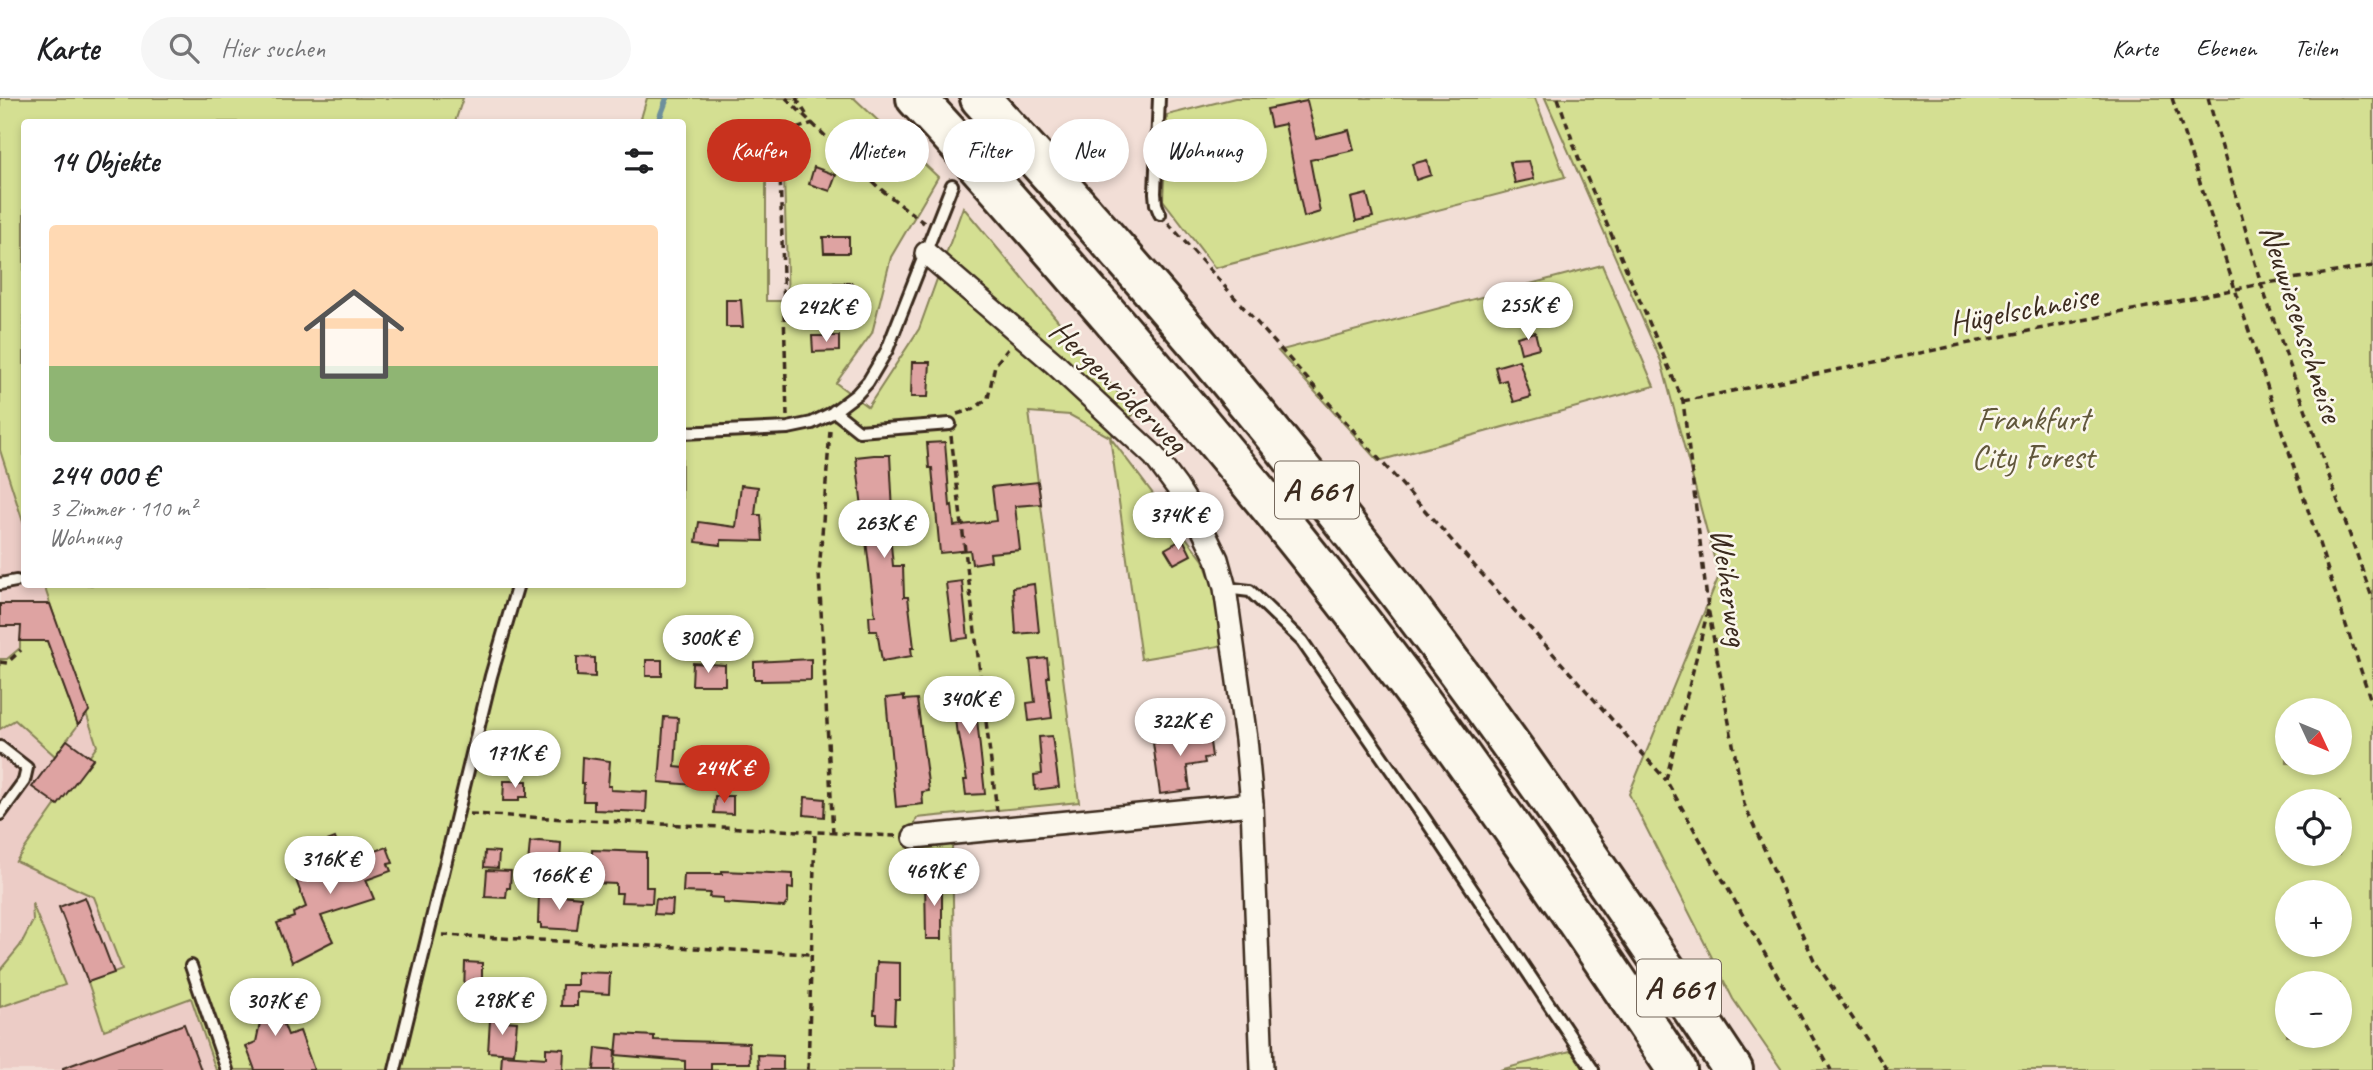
<!DOCTYPE html>
<html lang="de">
<head>
<meta charset="utf-8">
<style>
	:root { --surface:#fff; --page:#f6f6f6; --text:#202124; --muted:#757577; --line:#e0e0e0; --accent:#c8321e }
	body { margin:0; font-family:Caveat,sans-serif; background:var(--page); color:var(--text); height:100vh; display:flex; flex-direction:column; font-size:26px; white-space:nowrap }
	* { box-sizing:border-box; margin:0 }
	p { font-size:23px; color:var(--muted) }
	.icon { flex:none; width:38px; height:38px; fill:none; stroke:currentColor; stroke-width:2; stroke-linecap:round; stroke-linejoin:round }
	.map { position:relative; flex:1; overflow:hidden }
	.drawer { position:absolute; left:21px; top:21px; width:665px; height:469px; display:flex; flex-direction:column; background:var(--surface); border-radius:7px; box-shadow:0 4px 10px #0003 }
	.drawer>* { flex:none }
	.top-card { position:absolute; left:707px; top:21px; width:665px; height:63px; display:flex; gap:14px }
	.needle { width:46px; rotate:134deg }
	.tools { position:absolute; left:2275px; top:600px; display:grid; gap:14px }
	.tools a { display:grid; place-items:center; width:77px; height:77px; border-radius:50%; background:var(--surface); box-shadow:0 4px 10px #0003; font-size:35px }
	.price { position:absolute; translate:-50% -60px; padding:0 16px; border-radius:24px; background:#fff; color:#222; font-size:23px; line-height:46px; filter:drop-shadow(0 2px 4px #0008) }
	.price::after { content:''; position:absolute; left:50%; top:42px; width:21px; height:16px; margin-left:-10px; background:inherit; clip-path:polygon(0 0,100% 0,50% 100%) }
	.price.selected { background:var(--accent); color:#fff }
	ul { padding:0; list-style:none }
	li { display:grid; align-content:center; gap:14px; height:371px; padding:0 28px }
	li span { display:grid; place-items:center; height:217px; border-radius:7px; color:#555 }
	li>.icon { margin-inline-start:auto }
	span .icon { width:126px; height:126px; fill:#fffc; stroke-width:1 }
	li b { font-size:30px }
	h2 { display:flex; justify-content:space-between; align-items:center; height:84px; padding:0 28px; font-size:30px }
	.tag { padding:0 24px; border-radius:32px; background:var(--surface); box-shadow:0 4px 10px #0003; font-size:24px; line-height:63px }
	.tag.selected { background:var(--accent); color:#fff }
	header { display:flex; align-items:center; gap:42px; box-sizing:border-box; height:98px; padding:0 35px; background:var(--surface); border-bottom:2px solid var(--line) }
	header strong { font-size:33px }
	nav { display:flex; gap:38px; margin-inline-start:auto; font-size:24px }
	.search { width:490px; height:63px; background:var(--page); display:flex; align-items:center; gap:18px; box-sizing:border-box; padding:0 24px; border-radius:38px; color:var(--muted); font-size:26px }
	.map>svg:first-child { display:block }
	.built { fill:#ecccc6 }
	.green { fill:#d4df92; stroke:#888458; stroke-width:2; fill-rule:evenodd }
	.lines { fill:none; stroke-linecap:round; stroke-linejoin:round }
	.stream { stroke:#6d8f9c; stroke-width:6 }
	.building { fill:#dea3a2; stroke:#3b2a1e; stroke-width:2 }
	.lane-casing { stroke:#3b2a1e; stroke-width:16 }
	.street-casing { stroke:#3b2a1e; stroke-width:26 }
	.highway-casing { stroke:#3b2a1e; stroke-width:44 }
	.path { stroke:#3b2a1e; stroke-width:3.5; stroke-dasharray:7 5; stroke-linecap:butt }
	.lane { stroke:#fbf7ec; stroke-width:10 }
	.street { stroke:#fbf7ec; stroke-width:21 }
	.highway { stroke:#fbf7ec; stroke-width:38 }
	.labels { text-anchor:middle; dominant-baseline:central; stroke-width:5; stroke-linejoin:round; paint-order:stroke }
	.shield { fill:#fbf7ec; stroke:#75685c; stroke-width:2 }
	.shield-label { font-size:32px; font-weight:bold; fill:#3b2a1e }
	.street-label { font-size:33px; fill:#3b2a1e; stroke:#fbf7ec }
	.park-label { font-size:33px; fill:#61573b; stroke:#fbf7ec }
</style>
</head>
<body>
<header>
<strong>Karte</strong>
<div class="search"><svg class="icon" aria-label="search" viewBox="0 0 24 24"><circle cx="10" cy="10" r="6"/><path d="M15 15l6 6"/></svg>Hier suchen</div>
<nav><a>Karte</a><a>Ebenen</a><a>Teilen</a></nav>
</header>
<div class="map">
<svg width="2373" height="972" viewBox="0 0 2373 972">
	<rect width="100%" height="100%" fill="#f2ded6"/>
	<filter id="ink" filterUnits="userSpaceOnUse"><feTurbulence type="fractalNoise" baseFrequency=".0143" numOctaves="2"/><feDisplacementMap in="SourceGraphic" scale="14" xChannelSelector="R" yChannelSelector="G"/><feConvolveMatrix kernelMatrix="1 2 1 2 8 2 1 2 1" color-interpolation-filters="sRGB"/></filter>
	<g filter="url(#ink)">
		<path class="built" d="M0 352 24 427V486L44 487 97 648 16 763 94 799 122 872 191 900 216 972H0Z"/>
		<g class="green">
			<path d="M0 0H463L455 24H24V427L0 352Z"/>
			<path d="M647 0H854L938 79 891 159 872 235 836 285 868 309 919 231 963 109 1135 315 1110 339 1203 462 1220 506 1225 547 1141 561 1110 339 1070 317 1029 314 1079 704 917 720 913 731 910 733 911 749 952 746 956 972H216L191 900 104 932 88 884 122 871 94 799 16 763 97 648 44 487 682 486V24H640ZM783 48 788 203H766V69Z"/>
			<path d="M1235 0H1535L1565 79 1215 170 1163 102 1167 17Z"/>
			<path d="M1545 0H2373V972H1782L1733 901 1629 696 1719 478 1661 263ZM2287 612H2340V665H2287ZM2287 704H2340V756H2287ZM2287 794H2340V847H2287ZM2287 886H2340V938H2287Z"/>
			<path d="M1602 167 1654 288 1378 363 1278 253Z"/>
			<path d="M20 543H47L78 627 55 658 15 622 0 631V561H7L20 550Z"/>
			<path d="M32 805 65 887 0 909V872L20 848 33 823Z"/>
			<path d="M1574 952 1587 972H1500Z"/>
		</g>
		<g class="lines">
			<path class="stream" d="M658 24 667 0"/>
		</g>
		<g class="building">
			<path d="M1307 3 1316 40 1349 32 1354 52 1310 62 1320 114 1304 119 1285 26 1271 29 1267 11Z"/>
			<path d="M1427 62 1431 77 1416 82 1412 66Z"/>
			<path d="M1529 63 1534 81 1515 85 1510 64Z"/>
			<path d="M814 69 836 77 830 93 809 86Z"/>
			<path d="M1367 96 1373 119 1356 123 1351 100Z"/>
			<path d="M823 139H849V155H824Z"/>
			<path d="M834 185H852V204L835 205Z"/>
			<path d="M726 202H741L743 229H726Z"/>
			<path d="M1535 234 1539 250 1521 255 1517 239Z"/>
			<path d="M812 238H839V253L813 254Z"/>
			<path d="M1519 262 1531 299 1514 304 1506 282 1499 284 1495 269Z"/>
			<path d="M912 264H930L928 299H911Z"/>
			<path d="M945 344 950 408 952 407 954 428 996 423 992 389 1038 384 1041 406 1015 408 1020 452 990 455 991 463 972 466 970 452 940 455 932 370H929L927 345Z"/>
			<path d="M874 357H890L893 414 888 415 893 468H903L904 499H908L914 550H911L912 558 882 563 877 533H870L869 518H875L856 359Z"/>
			<path d="M741 387 758 389 755 417H761L763 443 721 442V447L696 444 699 424 736 429Z"/>
			<path d="M1183 441 1191 457 1174 466 1165 451Z"/>
			<path d="M962 483 968 540 953 542 946 485Z"/>
			<path d="M1034 486 1039 534 1016 536 1013 489Z"/>
			<path d="M0 506H50L89 613 78 627 47 543H20L21 528H0Z"/>
			<path d="M577 559 595 560V579L577 578Z"/>
			<path d="M1047 560 1049 579H1047L1052 620 1029 623 1027 605 1035 604 1030 562Z"/>
			<path d="M811 561V582L761 583V581H754V564Z"/>
			<rect x="646" y="562" width="16" height="16"/>
			<path d="M693 565 725 567V587H692Z"/>
			<path d="M973 584 985 696 966 697 964 682H967L959 636 957 637 951 587Z"/>
			<path d="M904 598V602L917 601 929 693 922 694 923 706 896 709 886 600Z"/>
			<path d="M664 619 678 620 675 669 695 671 694 687 659 684Z"/>
			<path d="M1208 629 1212 659 1204 660 1205 665 1187 668 1190 692 1160 696 1153 645 1162 644 1161 636Z"/>
			<path d="M1052 638 1059 689 1035 692 1034 677 1042 676 1039 639Z"/>
			<path d="M67 642 93 661 58 707 32 689Z"/>
			<path d="M582 659 610 663 608 688H611V692L647 694 646 714 594 712V703H583L584 685H581Z"/>
			<path d="M504 683H527V699H519V703H503Z"/>
			<path d="M715 698H733V716L714 715Z"/>
			<path d="M805 699 825 701 824 719 804 717Z"/>
			<path d="M335 740 344 764 387 749 393 765 388 766 391 773 366 782 374 801 321 818 333 843 292 864 277 825 294 819 293 815 306 809 296 782 328 770 319 746Z"/>
			<path d="M539 743 561 745 560 764 551 763V768L528 766 530 744Z"/>
			<path d="M592 752 646 754V789H653L652 805 621 804 622 795H616V786L594 785 595 766H592Z"/>
			<path d="M485 753 499 754 498 770 484 769Z"/>
			<path d="M487 772 511 773 510 790H507L506 800 485 799Z"/>
			<path d="M722 773 793 776V791L788 790V803L784 809 723 805V800L709 799 710 795 683 794 684 776H722Z"/>
			<path d="M942 779V841H926L925 780Z"/>
			<path d="M539 795 581 799 577 832 541 830V825H538Z"/>
			<path d="M85 799 114 875 88 884 59 809Z"/>
			<path d="M656 801 673 802 672 817 654 816Z"/>
			<path d="M465 864 482 865V895H464Z"/>
			<path d="M877 864 900 865V902H895L894 926 877 925V916H874Z"/>
			<path d="M577 874 610 875 609 896 577 894V908H561L562 887H577Z"/>
			<path d="M268 886 288 937 300 933 314 972H255L246 948 256 944 260 925 250 902 254 900 250 892Z"/>
			<path d="M490 922 517 924 514 956 488 954Z"/>
			<path d="M184 926 201 972H63V970Z"/>
			<path d="M618 936 654 938V942L749 945 750 965H711V972H685V963L616 957Z"/>
			<path d="M546 950 564 951 563 972H501L502 957 546 960Z"/>
			<path d="M596 950 615 952 614 972H594Z"/>
			<path d="M758 957 783 958V972H759Z"/>
		</g>
		<g class="lines">
			<g class="lane-casing">
				<g id="lane">
					<path d="M1159 0 1155 95 1156 106 1160 116"/>
					<path d="M834 313 859 333 950 326"/>
					<path d="M682 335 788 330 812 325 832 315 857 296 868 284 887 252 952 87"/>
					<path d="M0 486 16 483"/>
					<path d="M1225 490 1250 493 1302 543 1425 721 1593 972"/>
					<path d="M0 649 27 670 24 683 0 716"/>
					<path d="M191 868 227 972"/>
					<path d="M395 972 491 578 518 486"/>
				</g>
			</g>
			<g class="street-casing">
				<g id="street">
					<path d="M926 155 1054 265 1154 358 1177 389 1199 424 1217 461 1225 490 1246 641 1252 706 1262 972"/>
					<path d="M914 739 1252 706"/>
				</g>
			</g>
			<g class="highway-casing">
				<g id="highway">
					<path d="M916 0C974 62 1030 126 1085 190 1208 331 1327 474 1437 625 1520 739 1599 855 1677 972"/>
					<path d="M980 0C1156 190 1324 390 1477 600 1566 722 1650 847 1733 972"/>
				</g>
			</g>
			<g class="path">
				<path d="M786 0 878 89 924 125"/>
				<path d="M796 0 808 19"/>
				<path d="M1558 0 1578 59 1683 303 1708 510 1744 706 1814 862 1887 972"/>
				<path d="M2172 0 2373 609"/>
				<path d="M2208 0 2261 186 2373 502"/>
				<path d="M1168 125 1666 682"/>
				<path d="M1683 303 2261 186 2373 168"/>
				<path d="M957 316 974 311 988 300 995 267 1008 251"/>
				<path d="M787 318 779 37 813 25"/>
				<path d="M830 333 819 475 833 736"/>
				<path d="M951 338 997 713"/>
				<path d="M1708 512 1666 682 1831 972"/>
				<path d="M0 564 7 565 21 552"/>
				<path d="M470 716 896 738"/>
				<path d="M442 837 810 856"/>
				<path d="M808 972 815 734"/>
			</g>
			<use href="#lane" class="lane"/>
			<use href="#street" class="street"/>
			<use href="#highway" class="highway"/>
		</g>
	</g>
	<g class="labels">
		<g class="shield">
			<rect x="1275" y="363.5" width="84" height="57" rx="5"/>
			<rect x="1637" y="861.5" width="84" height="57" rx="5"/>
		</g>
		<g class="shield-label">
			<text x="1317" y="392">A 661</text>
			<text x="1679" y="890">A 661</text>
		</g>
		<g class="street-label">
			<text transform="translate(2023 211) rotate(-11)">Hügelschneise</text>
			<text transform="translate(2302 225) rotate(72)">Neuwiesenschneise</text>
			<text transform="translate(1119 288) rotate(44)">Hergenröderweg</text>
			<text transform="translate(1730 489) rotate(82)">Weiherweg</text>
		</g>
		<g class="park-label">
			<text x="2033" y="321">Frankfurt<tspan x="2033" dy="38">City Forest</tspan></text>
		</g>
	</g>
</svg>
<div class="tools">
<a><svg class="needle" viewBox="-14 -14 28 28"><path d="M0-13l5 13h-10z" fill="#e53935"/><path d="M0 13l5-13h-10z" fill="#757577"/></svg></a>
<a><svg class="icon" aria-label="locate" viewBox="0 0 24 24"><circle cx="12" cy="12" r="6"/><path d="M12 2v4M12 18v4M2 12h4M18 12h4"/></svg></a>
<a>+</a>
<a>−</a>
</div>
<b class="price" style="left:1528px;top:244px">255K €</b>
<b class="price" style="left:826px;top:246px">242K €</b>
<b class="price" style="left:1178px;top:454px">374K €</b>
<b class="price" style="left:884px;top:462px">263K €</b>
<b class="price" style="left:708px;top:577px">300K €</b>
<b class="price" style="left:969px;top:638px">340K €</b>
<b class="price" style="left:1180px;top:660px">322K €</b>
<b class="price" style="left:515px;top:692px">171K €</b>
<b class="price selected" style="left:724px;top:707px">244K €</b>
<b class="price" style="left:330px;top:798px">316K €</b>
<b class="price" style="left:934px;top:810px">469K €</b>
<b class="price" style="left:559px;top:814px">166K €</b>
<b class="price" style="left:502px;top:939px">298K €</b>
<b class="price" style="left:275px;top:940px">307K €</b>
<div class="top-card">
<a class="tag selected">Kaufen</a>
<a class="tag">Mieten</a>
<a class="tag">Filter</a>
<a class="tag">Neu</a>
<a class="tag">Wohnung</a>
</div>
<section class="drawer">
<h2>14 Objekte<svg class="icon" aria-label="filters" viewBox="0 0 24 24"><path d="M4 7h16M4 17h16"/><circle cx="9" cy="7" r="2"/><circle cx="15" cy="17" r="2"/></svg></h2>
<ul>
<li><span style="background:linear-gradient(#ffd9b3 65%,#8fb573 0)"><svg class="icon" aria-label="home" viewBox="0 0 24 24"><path d="M3 11l9-7 9 7M6 9v11h12V9"/></svg></span><div><b>244 000 €</b><p>3 Zimmer · 110 m²</p><p>Wohnung</p></div></li>
</ul>
</section>
</div>
</body>
</html>
